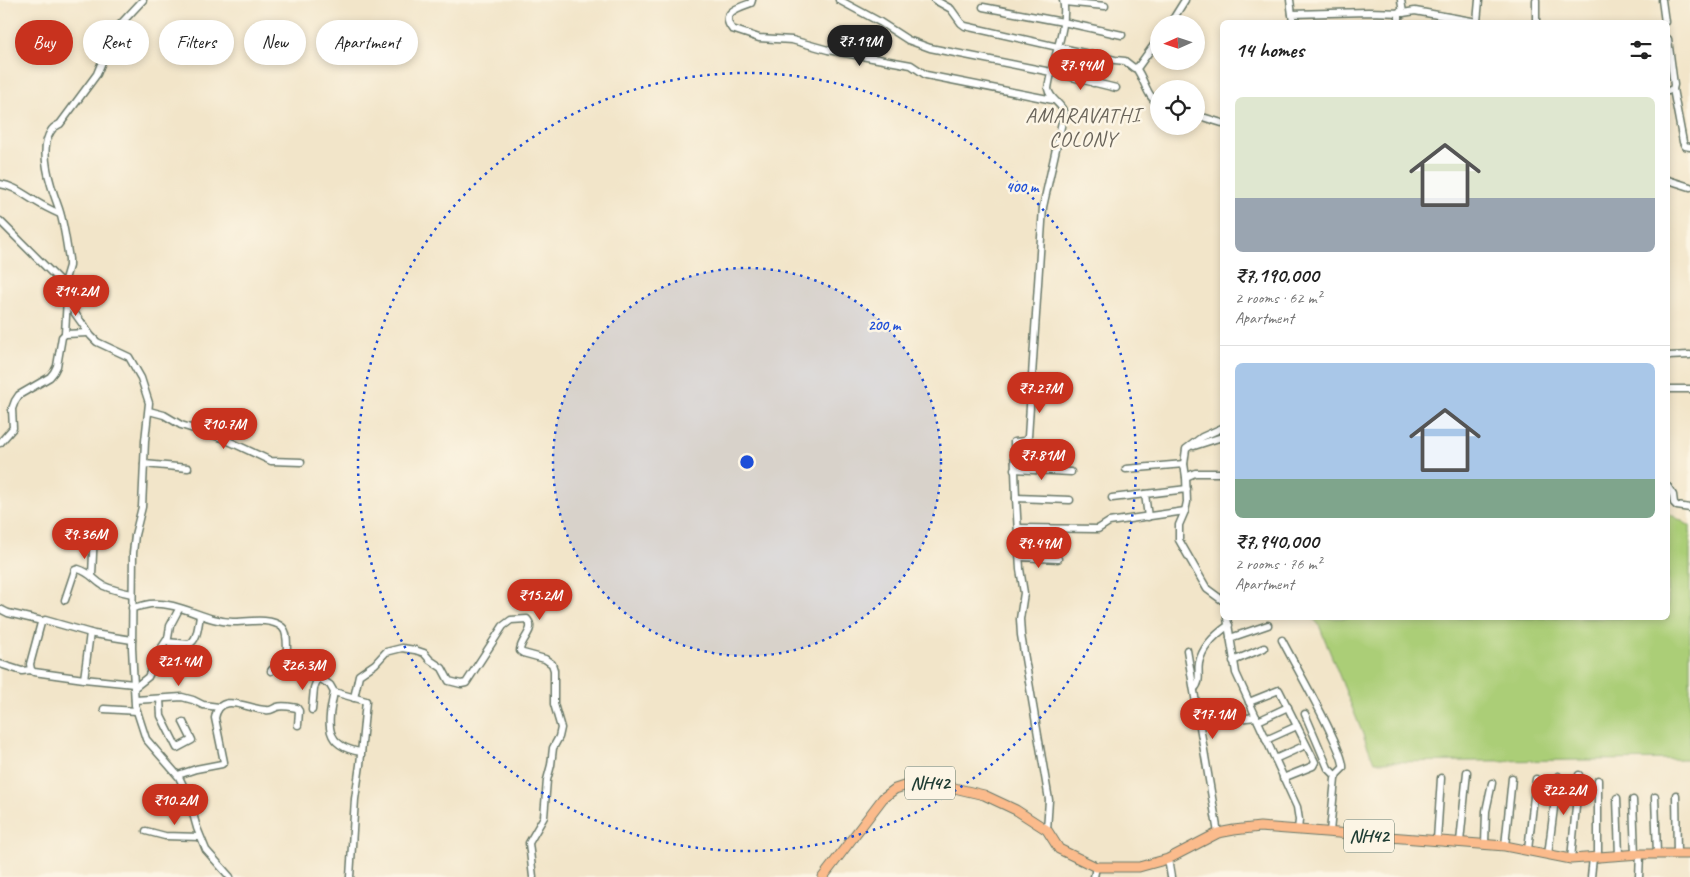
<!DOCTYPE html>
<html lang="en">
<head>
<meta charset="utf-8">
<style>
	:root { --surface:#fff; --page:#f2f2f2; --text:#222; --muted:#767676; --line:#e0e0e0; --accent:#c8321e }
	body { margin:0; font-family:Caveat,sans-serif; background:var(--page); color:var(--text); height:100vh; display:flex; flex-direction:column; font-size:19px; white-space:nowrap }
	* { box-sizing:border-box; margin:0 }
	p { font-size:16px; color:var(--muted) }
	.icon { flex:none; width:28px; height:28px; fill:none; stroke:currentColor; stroke-width:2; stroke-linecap:round; stroke-linejoin:round }
	.map { position:relative; flex:1; overflow:hidden }
	.side { position:absolute; left:1220px; top:20px; width:450px; height:600px; display:flex; flex-direction:column; background:var(--surface); border-radius:8px; box-shadow:0 2px 8px #0003 }
	.side>* { flex:none }
	.banner { position:absolute; left:15px; top:20px; width:475px; height:45px; display:flex; gap:10px }
	.needle { width:32px; rotate:267deg }
	.tools { position:absolute; left:1150px; top:15px; display:grid; gap:10px }
	.tools a { display:grid; place-items:center; width:55px; height:55px; border-radius:50%; background:var(--surface); box-shadow:0 2px 8px #0003; font-size:25px }
	.price { position:absolute; translate:-50% -42px; padding:0 11px; border-radius:18px; background:var(--accent); color:#fff; font-size:16px; line-height:32px; filter:drop-shadow(0 1px 2px #0008) }
	.price::after { content:''; position:absolute; left:50%; top:30px; width:15px; height:11px; margin-left:-8px; background:inherit; clip-path:polygon(0 0,100% 0,50% 100%) }
	.price.active { background:#222; color:#fff }
	ul { padding:0; list-style:none }
	li { display:grid; align-content:center; gap:10px; height:265px; padding:0 15px }
	li+li { border-top:1px solid var(--line) }
	li span { display:grid; place-items:center; height:155px; border-radius:8px; color:#555 }
	li>.icon { margin-inline-start:auto }
	span .icon { width:90px; height:90px; fill:#fffc; stroke-width:1 }
	li b { font-size:21px }
	h2 { display:flex; justify-content:space-between; align-items:center; height:60px; padding:0 15px; font-size:21px }
	.pill { padding:0 18px; border-radius:22px; background:var(--surface); box-shadow:0 2px 8px #0003; font-size:18px; line-height:45px }
	.pill.active { background:var(--accent); color:#fff }
	.map>svg:first-child { display:block }
	.green { fill:#abce77; stroke:#658656 }
	.lines { fill:none; stroke-linecap:round; stroke-linejoin:round }
	.minor-casing { stroke:#697868; stroke-width:9 }
	.highway-casing { stroke:#697868; stroke-width:11 }
	.minor { stroke:#fff; stroke-width:6 }
	.highway { stroke:#fbbb8c; stroke-width:9 }
	.ring { fill:none; stroke:#1d4ed8; stroke-width:2.5; stroke-dasharray:2.5 5 }
	.labels { text-anchor:middle; dominant-baseline:central; stroke-width:5; stroke-linejoin:round; paint-order:stroke }
	.shield { fill:#fcf5e5; stroke:#617469; stroke-width:1 }
	.shield-label { font-size:19px; font-weight:bold; fill:#1f3d34 }
	.neighbourhood-label { font-size:21px; letter-spacing:1px; fill:#69645a; stroke:#fcf5e5 }
	.centre { fill:#1d4ed8; stroke:#fcf5e5; stroke-width:2.5 }
	.ring-label { font-size:15px; text-anchor:middle; font-weight:bold; fill:#1d4ed8; stroke:#fcf5e5; stroke-width:5; stroke-linejoin:round; paint-order:stroke }
</style>
</head>
<body>
<div class="map">
<svg width="1690" height="877" viewBox="0 0 1690 877">
	<rect width="100%" height="100%" fill="#fcf5e5"/>
	<filter id="ink" filterUnits="userSpaceOnUse"><feTurbulence type="fractalNoise" baseFrequency=".02" numOctaves="2"/><feDisplacementMap in="SourceGraphic" scale="10" xChannelSelector="R" yChannelSelector="G"/><feConvolveMatrix kernelMatrix="1 2 1 2 8 2 1 2 1" color-interpolation-filters="sRGB"/></filter>
	<filter id="wash" filterUnits="userSpaceOnUse"><feTurbulence type="fractalNoise" baseFrequency=".0096" numOctaves="4" result="noise"/><feDisplacementMap in="SourceGraphic" scale="20" xChannelSelector="R" yChannelSelector="G"/><feGaussianBlur stdDeviation="1.12" result="paint"/><feColorMatrix in="noise" values="0 0 0 0 0 0 0 0 0 0 0 0 0 0 0 0 0 1.4 0 .05"/><feComposite in="paint" operator="in"/></filter>
	<g filter="url(#wash)">
		<rect width="100%" height="100%" fill="#f2e5c9"/>
		<path class="green" d="M1668 513 1690 526V759L1374 762 1319 625 1313 618H1668Z"/>
	</g>
	<g filter="url(#ink)">
		<g class="lines">
			<g class="minor-casing">
				<g id="minor">
					<path d="M752 0 751 3C740 7 719 12 732 29L759 38 792 40 828 50 911 65 926 75 1053 100"/>
					<path d="M839 0 880 22 908 40 930 48 1051 72 1116 88"/>
					<path d="M935 0 951 9 961 23 965 26 1115 60 1125 61 1134 68 1138 67 1159 38"/>
					<path d="M1290 0 1293 22"/>
					<path d="M1401 0 1403 13"/>
					<path d="M1662 0 1665 22"/>
					<path d="M1064 2 1105 6"/>
					<path d="M983 7 1063 22 1122 35"/>
					<path d="M1292 14 1368 12 1403 13 1415 11 1477 22"/>
					<path d="M1399 22V12"/>
					<path d="M1477 22 1479 0"/>
					<path d="M1536 22V0"/>
					<path d="M1170 24 1185 0"/>
					<path d="M1668 39 1674 85 1673 89 1668 91"/>
					<path d="M1136 68C1145 80 1146 96 1159 104"/>
					<path d="M1093 83 1100 57"/>
					<path d="M1673 89 1683 142 1685 146 1690 147"/>
					<path d="M1196 115 1222 123"/>
					<path d="M1668 180 1690 187"/>
					<path d="M0 184C14 186 23 194 35 201 43 206 51 210 60 214"/>
					<path d="M0 221 60 281 69 305 91 336 97 342 129 357 141 378 149 403 145 441 142 507 135 535 133 553 132 648 135 705 146 739 179 777 188 796 197 828 206 850 230 877"/>
					<path d="M63 286 69 266V259C66 242 64 222 58 206 51 187 38 150 51 131 53 127 56 126 60 124L97 74 115 30 143 0"/>
					<path d="M65 334 67 298"/>
					<path d="M1668 356 1690 355"/>
					<path d="M1668 389H1690"/>
					<path d="M149 411 164 415 181 425 222 438 271 461 301 462"/>
					<path d="M1222 428 1202 437 1186 449 1184 464 1186 477 1187 502 1185 511 1179 525V540L1207 589 1222 600"/>
					<path d="M0 443 13 428 12 409 15 401 19 395 50 377 54 372 57 366 62 337 65 334 88 333"/>
					<path d="M1194 446 1222 437"/>
					<path d="M144 464 188 468"/>
					<path d="M1014 469 1071 472"/>
					<path d="M1126 469 1184 464"/>
					<path d="M1186 477 1195 473H1222"/>
					<path d="M1668 487 1673 495 1674 503 1677 506 1690 508"/>
					<path d="M1145 494 1148 517"/>
					<path d="M1016 498 1070 500"/>
					<path d="M1112 498 1187 489"/>
					<path d="M88 526 93 528 94 532 92 575"/>
					<path d="M1019 528 1098 529 1109 522 1185 511"/>
					<path d="M1020 557 1058 559"/>
					<path d="M65 600 75 570 78 569C92 573 93 580 104 586 113 590 122 592 132 594"/>
					<path d="M132 608C138 607 144 605 150 604 179 601 205 622 233 622 247 622 270 617 282 627 290 634 285 651 288 660L318 677 330 685 334 692 366 701 360 765 355 799 350 877"/>
					<path d="M0 609 8 613 42 621"/>
					<path d="M1227 618 1236 673 1297 807 1299 820 1298 830"/>
					<path d="M1230 638 1268 625"/>
					<path d="M132 640 94 634 45 620 41 623 30 664 31 670 34 672 84 679 134 684"/>
					<path d="M1282 640C1292 660 1346 753 1343 768L1337 774 1335 779 1330 832"/>
					<path d="M166 642 189 644C198 640 198 625 200 616"/>
					<path d="M1187 650 1218 833"/>
					<path d="M1233 661 1264 648"/>
					<path d="M0 664 22 671 31 670"/>
					<path d="M271 671C274 665 283 665 288 660"/>
					<path d="M84 679 90 633"/>
					<path d="M134 688 148 677 162 647 168 638 170 626 179 609"/>
					<path d="M1194 689C1202 681 1197 673 1199 663 1202 647 1216 634 1229 625"/>
					<path d="M334 692C328 722 322 746 361 752"/>
					<path d="M354 698 359 675 375 664 386 652 402 648 415 650 424 653 430 660 442 668 449 681 461 684 466 683 503 626 511 620 527 619C537 630 520 639 520 651L523 653 545 659 552 664 554 670V704L561 728 559 737 553 748 551 765 547 780 544 817 529 843 533 877"/>
					<path d="M160 699 161 716 177 748 192 740 183 722"/>
					<path d="M135 700 182 697 193 700 203 705 219 707"/>
					<path d="M1249 702 1279 690 1315 762 1313 766 1283 778"/>
					<path d="M104 709 137 711"/>
					<path d="M312 710 314 688 321 669 322 657"/>
					<path d="M1305 714 1328 768 1336 776"/>
					<path d="M1258 721 1288 707"/>
					<path d="M1199 723 1256 717"/>
					<path d="M1266 740 1297 726"/>
					<path d="M1275 759 1306 745"/>
					<path d="M178 775 196 769 222 764 224 762 215 718C220 690 249 710 266 710 271 711 272 709 277 707 283 705 291 707 297 708L299 711 298 725"/>
					<path d="M1598 780V858"/>
					<path d="M1676 795 1677 854"/>
					<path d="M1655 797 1657 854"/>
					<path d="M1617 798 1619 856"/>
					<path d="M1633 800 1635 855"/>
					<path d="M1047 830 1049 800 1021 635 1020 619 1024 593 1020 569 1016 498 1014 442 1025 441 1028 437 1043 207 1064 113C1062 103 1050 100 1048 89 1051 63 1069 24 1063 0"/>
					<path d="M146 831 165 836 200 837"/>
					<path d="M1437 840 1441 778"/>
					<path d="M1460 842 1467 772"/>
					<path d="M1485 844 1486 811 1492 783"/>
					<path d="M1505 846 1512 778"/>
					<path d="M1528 850 1536 779"/>
					<path d="M1548 855 1558 776"/>
					<path d="M1168 859 1171 877"/>
					<path d="M1571 859 1579 775"/>
					<path d="M1094 877 1096 867"/>
					<path d="M1591 877 1593 858"/>
					<path d="M1639 877 1640 854"/>
				</g>
			</g>
			<g class="highway-casing">
				<path id="highway" d="M823 877 883 798 895 789 913 783H933L984 795 1016 810 1047 830 1059 849 1096 867H1139L1168 859 1218 833 1234 830 1260 827 1505 846 1571 859 1640 854H1690"/>
			</g>
			<use href="#minor" class="minor"/>
			<use href="#highway" class="highway"/>
		</g>
	</g>
	<circle cx="747" cy="462" r="194" fill="#1d4ed8" fill-opacity=".12"/>
	<g class="ring">
		<circle cx="747" cy="462" r="194"/>
		<circle cx="747" cy="462" r="389"/>
	</g>
	<g class="labels">
		<g class="shield">
			<rect x="905" y="766.5" width="50" height="33" rx="4"/>
			<rect x="1344" y="819.5" width="50" height="33" rx="4"/>
		</g>
		<g class="shield-label">
			<text x="930" y="783">NH42</text>
			<text x="1369" y="836">NH42</text>
		</g>
		<g class="neighbourhood-label">
			<text x="1083" y="115">AMARAVATHI<tspan x="1083" dy="24">COLONY</tspan></text>
		</g>
	</g>
	<circle cx="747" cy="462" r="8" class="centre"/>
	<g class="ring-label">
		<text x="1022" y="192">400 m</text>
		<text x="884" y="330">200 m</text>
	</g>
</svg>
<div class="tools">
<a><svg class="needle" viewBox="-14 -14 28 28"><path d="M0-13l5 13h-10z" fill="#e53935"/><path d="M0 13l5-13h-10z" fill="#767676"/></svg></a>
<a><svg class="icon" aria-label="locate" viewBox="0 0 24 24"><circle cx="12" cy="12" r="6"/><path d="M12 2v4M12 18v4M2 12h4M18 12h4"/></svg></a>
</div>
<b class="price active" style="left:860px;top:67px">₹7.19M</b>
<b class="price" style="left:1081px;top:91px">₹7.94M</b>
<b class="price" style="left:76px;top:317px">₹14.2M</b>
<b class="price" style="left:1040px;top:414px">₹7.27M</b>
<b class="price" style="left:224px;top:450px">₹10.7M</b>
<b class="price" style="left:1042px;top:481px">₹7.81M</b>
<b class="price" style="left:85px;top:560px">₹9.36M</b>
<b class="price" style="left:1039px;top:569px">₹9.49M</b>
<b class="price" style="left:540px;top:621px">₹15.2M</b>
<b class="price" style="left:179px;top:687px">₹21.4M</b>
<b class="price" style="left:303px;top:691px">₹26.3M</b>
<b class="price" style="left:1213px;top:740px">₹17.1M</b>
<b class="price" style="left:1564px;top:816px">₹22.2M</b>
<b class="price" style="left:175px;top:826px">₹10.2M</b>
<div class="banner">
<a class="pill active">Buy</a>
<a class="pill">Rent</a>
<a class="pill">Filters</a>
<a class="pill">New</a>
<a class="pill">Apartment</a>
</div>
<section class="side">
<h2>14 homes<svg class="icon" aria-label="filters" viewBox="0 0 24 24"><path d="M4 7h16M4 17h16"/><circle cx="9" cy="7" r="2"/><circle cx="15" cy="17" r="2"/></svg></h2>
<ul>
<li><span style="background:linear-gradient(#dfe7d0 65%,#9aa5b1 0)"><svg class="icon" aria-label="home" viewBox="0 0 24 24"><path d="M3 11l9-7 9 7M6 9v11h12V9"/></svg></span><div><b>₹7,190,000</b><p>2 rooms · 62 m²</p><p>Apartment</p></div></li>
<li><span style="background:linear-gradient(#a9c7e8 75%,#7fa58c 0)"><svg class="icon" aria-label="home" viewBox="0 0 24 24"><path d="M3 11l9-7 9 7M6 9v11h12V9"/></svg></span><div><b>₹7,940,000</b><p>2 rooms · 76 m²</p><p>Apartment</p></div></li>
</ul>
</section>
</div>
</body>
</html>
